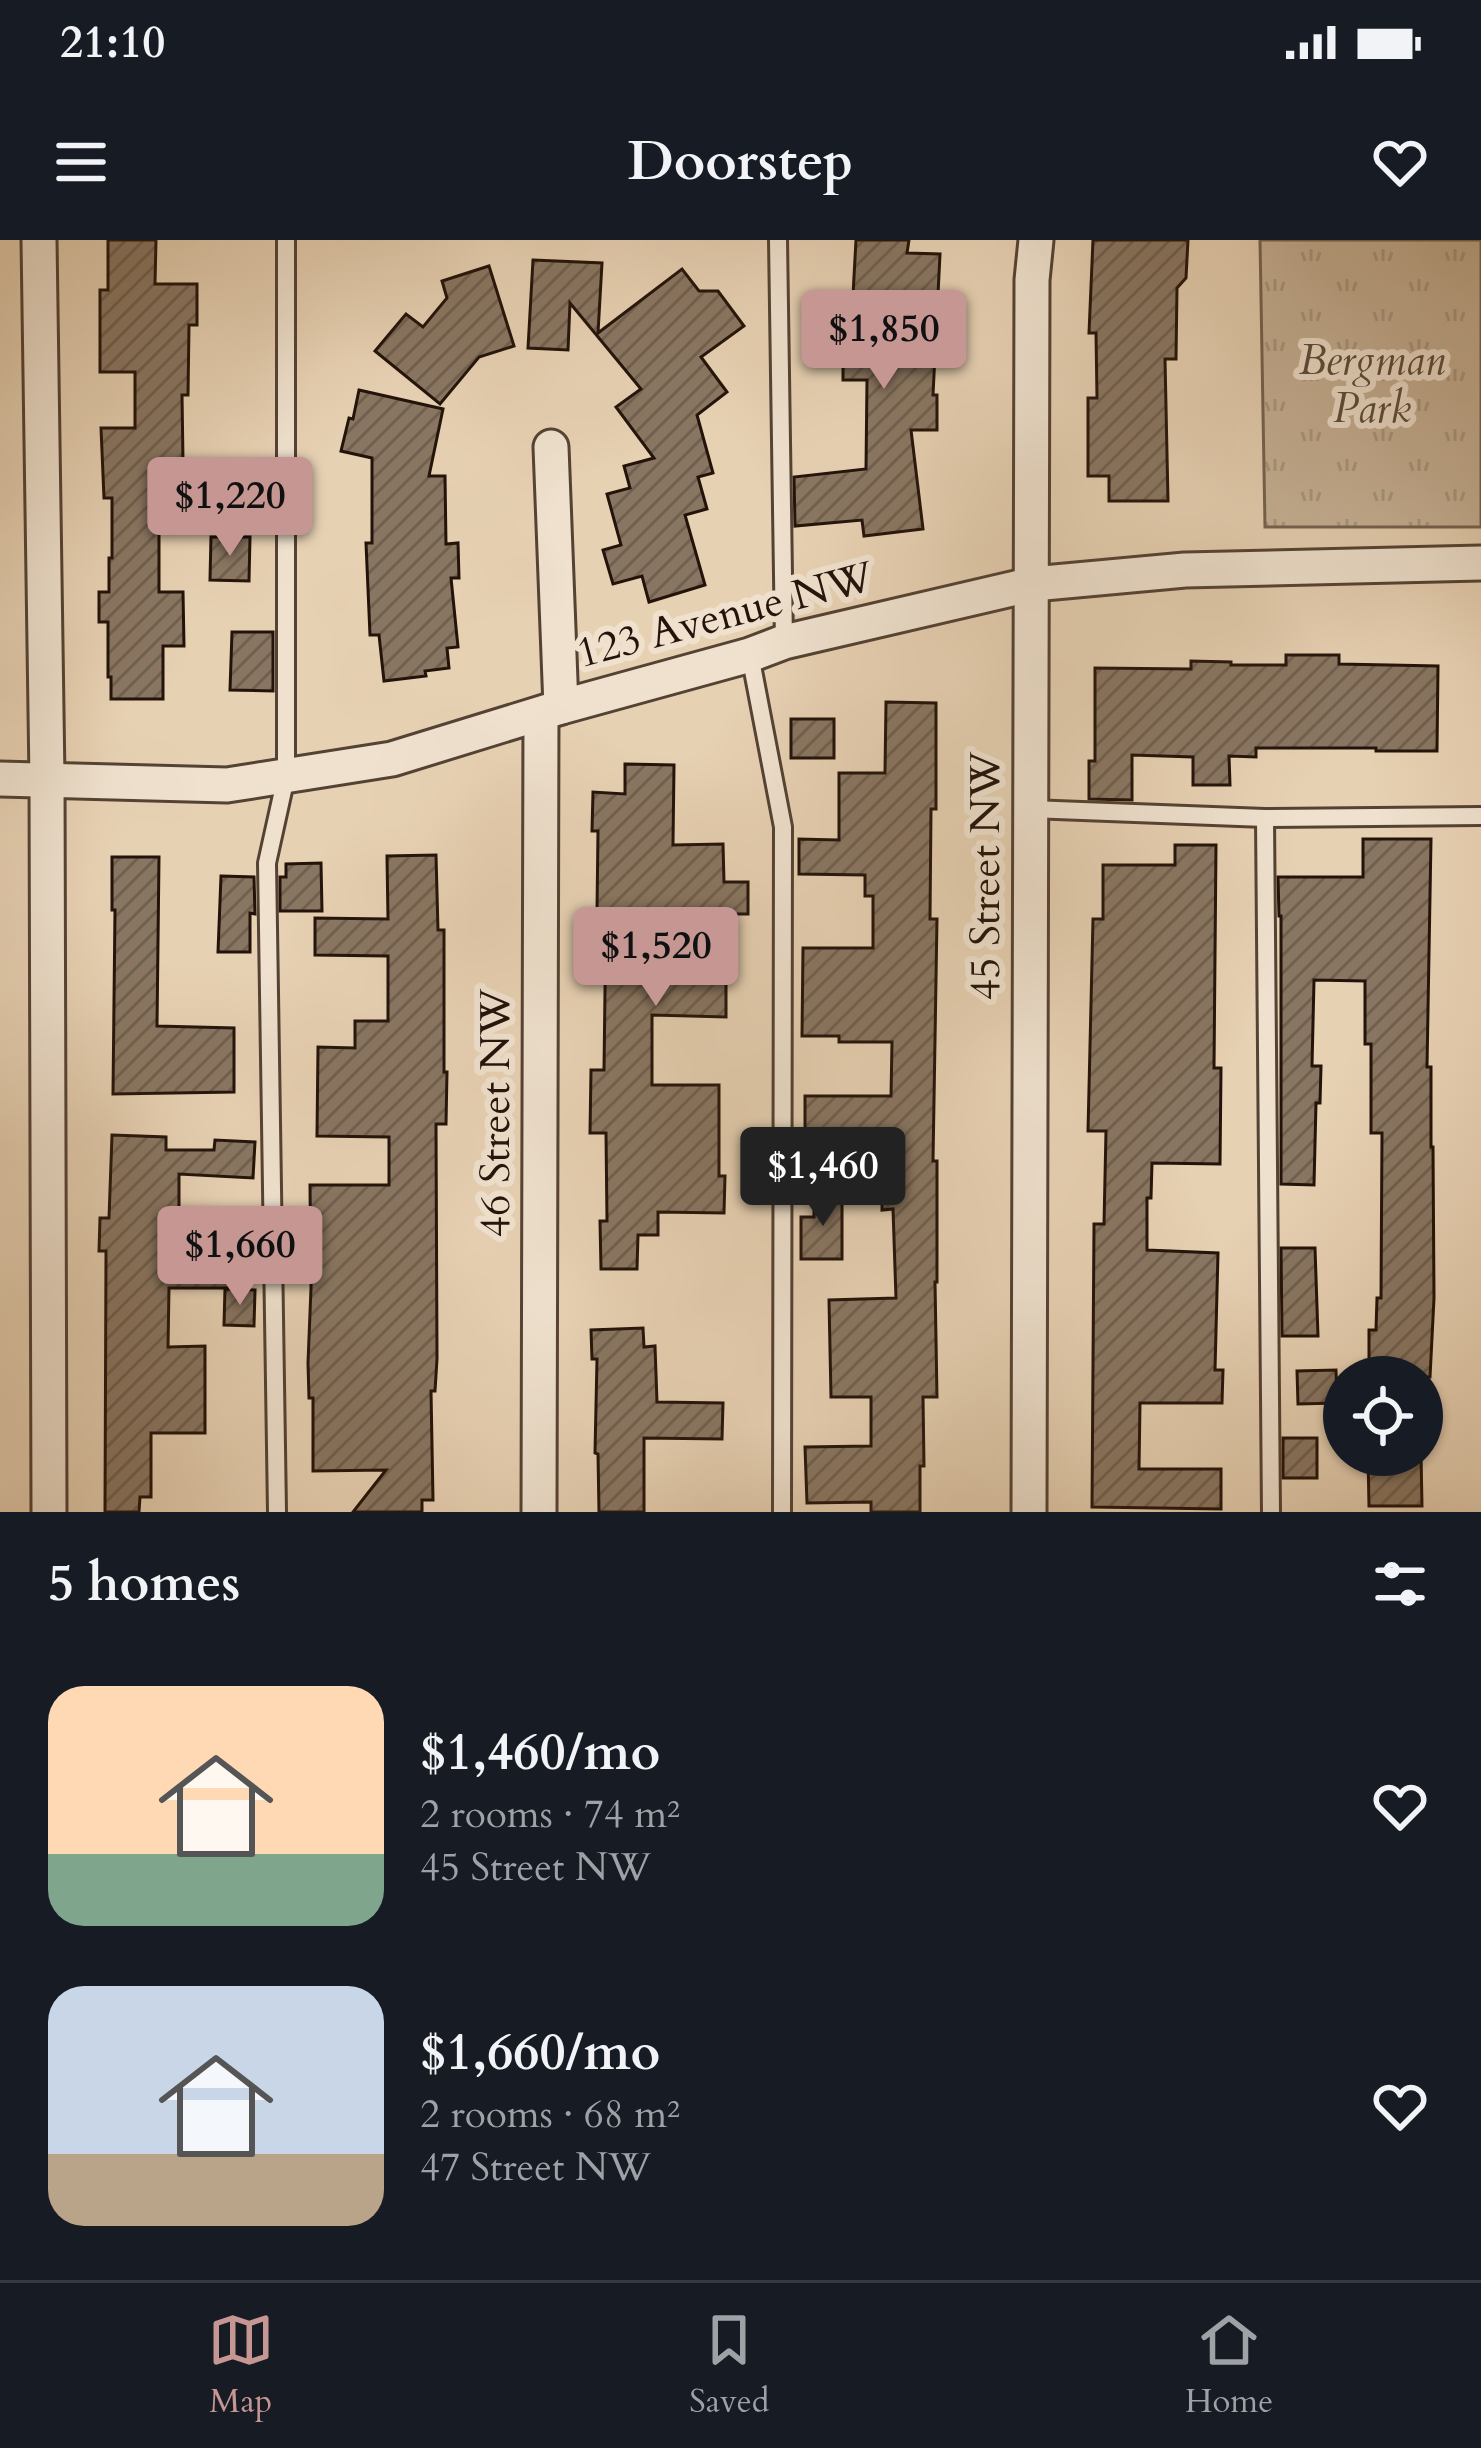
<!DOCTYPE html>
<html lang="en">
<head>
<meta charset="utf-8">
<style>
	:root { --surface:#171b24; --page:#242831; --text:#f1f3f6; --muted:#9ea1a6; --line:#363941; --accent:#c59692 }
	body { margin:0; font-family:Cardo,serif; background:var(--page); color:var(--text); height:100vh; display:flex; flex-direction:column; font-size:45px; white-space:nowrap }
	* { box-sizing:border-box; margin:0 }
	p { font-size:39px; color:var(--muted) }
	.icon { flex:none; width:66px; height:66px; fill:none; stroke:currentColor; stroke-width:2; stroke-linecap:round; stroke-linejoin:round }
	.map { position:relative; height:1272px; overflow:hidden }
	.side { display:flex; flex-direction:column; background:var(--surface); flex:1 }
	.side>* { flex:none }
	.fabs { position:absolute; left:1323px; top:1116px; display:grid; gap:24px }
	.fabs a { display:grid; place-items:center; width:120px; height:120px; border-radius:50%; background:var(--surface); box-shadow:0 3px 9px #0004; font-size:60px }
	.price { position:absolute; translate:-50% -102px; padding:0 27px; border-radius:12px; background:var(--accent); color:#111; font-size:39px; line-height:78px; filter:drop-shadow(0 3px 6px #0008) }
	.price::after { content:''; position:absolute; left:50%; top:72px; width:36px; height:27px; margin-left:-18px; background:inherit; clip-path:polygon(0 0,100% 0,50% 100%) }
	.price.current { background:#222; color:#fff }
	ul { padding:0; list-style:none }
	li { display:flex; align-items:center; gap:36px; height:300px; padding:0 48px }
	li span { display:grid; place-items:center; flex:none; width:336px; height:240px; border-radius:36px; color:#555 }
	li>.icon { margin-inline-start:auto }
	span .icon { width:144px; height:144px; fill:#fffc; stroke-width:1 }
	li b { font-size:51px }
	h2 { display:flex; justify-content:space-between; align-items:center; height:144px; padding:0 48px; font-size:51px }
	.status { display:flex; justify-content:space-between; align-items:center; height:84px; padding:0 60px; background:var(--surface); direction:ltr }
	.status svg { height:33px; fill:currentColor }
	header { display:flex; justify-content:space-between; align-items:center; height:156px; padding:0 48px; background:var(--surface); font-size:54px; font-weight:800 }
	.tabs { display:flex; justify-content:space-around; align-items:center; height:168px; border-top:3px solid var(--line); background:var(--surface); font-size:33px; color:var(--muted) }
	.tabs a { display:grid; justify-items:center; gap:6px }
	.tabs .current { color:var(--accent) }
	.map>svg:first-child { display:block }
	.grass { fill:url(#grass-tufts); stroke:#746250; stroke-width:3 }
	.building { fill:url(#building-hatch); stroke:#23130a; stroke-width:3 }
	.lines { fill:none; stroke-linecap:round; stroke-linejoin:round }
	.lane-casing { stroke:#544234; stroke-width:22 }
	.street-casing { stroke:#544234; stroke-width:39 }
	.lane { stroke:#efe1ce; stroke-width:16 }
	.street { stroke:#efe1ce; stroke-width:33 }
	.labels { text-anchor:middle; dominant-baseline:central; stroke-width:12; stroke-linejoin:round; paint-order:stroke }
	.park-label { font-size:42px; font-style:italic; fill:#5c4a3b; stroke:#efe1ce }
	.street-label { font-size:42px; fill:#23130a; stroke:#efe1ce }
</style>
</head>
<body>
<div class="status"><b>21:10</b><svg viewBox="0 0 49 12"><path d="M0 12V9h3v3zM5 12V6h3v6zM10 12V3h3v9zM15 12V0h3v12zM26 1h20v11H26zM47 4h2v5h-2z"/></svg></div>
<header><svg class="icon" aria-label="menu" viewBox="0 0 24 24"><path d="M4 6h16M4 12h16M4 18h16"/></svg>Doorstep<svg class="icon" aria-label="heart" viewBox="0 0 24 24"><path d="M12 20l-8-8c-3-5 5-10 8-4 3-6 11-1 8 4z"/></svg></header>
<div class="map">
<svg width="1481" height="1272" viewBox="0 0 1481 1272">
	<defs>
		<pattern id="grass-tufts" width="24" height="20" patternUnits="userSpaceOnUse" patternTransform="scale(3)"><rect width="24" height="20" fill="#c6b196"/><path d="M3 7l-1-3M5 7V3M7 7l1-3M15 17l-1-3M17 17v-4M19 17l1-3" fill="none" stroke="#aa9780"/></pattern>
		<pattern id="building-hatch" width="6" height="6" patternUnits="userSpaceOnUse" patternTransform="scale(3)"><rect width="6" height="6" fill="#897662"/><path d="M-1 1l2-2M0 6l6-6M5 7l2-2" fill="none" stroke="#70604f"/></pattern>
	</defs>
	<rect width="100%" height="100%" fill="#e7d1b3"/>
	<filter id="stains"><feTurbulence type="fractalNoise" baseFrequency=".00167" numOctaves="4"/><feColorMatrix values="0 0 0 0 .2 0 0 0 0 .09 0 0 0 0 .02 0 0 0 .5 -.17"/></filter>
	<radialGradient id="worn" r=".72"><stop offset=".6" stop-color="#630" stop-opacity="0"/><stop offset="1" stop-color="#630" stop-opacity=".3"/></radialGradient>
	<path class="grass" d="M1481 0V287H1265L1260 0Z"/>
	<g class="building">
		<path d="M108 0H156L155 44H197V85H189L188 155H182L183 221H191V282L159 283V352H183L184 406H163V459H111V437H108V382H99V352H109V318H112V258H104L101 188H135V132H100V50H108Z"/>
		<path d="M856 0H909L907 13 940 14 933 155H937V190H911L923 289 864 296 862 280 795 286 794 237 866 229 867 140H843V109L850 110Z"/>
		<path d="M1093 0H1188L1186 38 1177 48 1176 119H1165L1168 261H1109V236H1088V158H1097L1096 93H1089Z"/>
		<path d="M533 20 602 23 598 93 682 29 699 51H718L744 86 701 117 727 152 697 175 713 233 698 237 707 269 685 275 705 345 649 362 642 336 613 344 603 310 621 305 607 254 630 248 624 226 654 218 616 167 641 149 570 63 568 110 528 108Z"/>
		<path d="M489 26 514 106 479 117 440 164 375 111 406 74 423 87 447 58 442 41Z"/>
		<path d="M359 150 443 169 429 236H445L446 304 458 303 459 338H451L458 407 447 408 449 428 425 431 426 436 384 441 379 395H370L366 303H372V218L341 211 349 178 353 179Z"/>
		<path d="M211 297H250L249 341 210 340Z"/>
		<path d="M232 392H273V451L230 450Z"/>
		<path d="M1286 415H1339V424L1438 426 1437 511H1376V508H1256V517L1229 516 1230 545H1193V517L1132 515V560L1089 559V521H1095V428L1191 429V421L1231 422V425H1286Z"/>
		<path d="M886 462 936 463V569H931L930 679H937L933 921H937V1042H935L937 1157H923L924 1226H920V1272H871V1262L807 1263 805 1207 871 1206V1157H831L829 1060 896 1058 893 969 882 970 883 894H805V856H891L892 802H839V796H802L803 708H873V656H865V635L799 634V599L839 600V533H885Z"/>
		<rect x="791" y="479" width="43" height="39"/>
		<path d="M625 524 674 525 673 605 723 604 724 642H748V674H726V777L652 775V845H719V936H725L724 973 658 972V995H638L637 1029H601L600 981H607L606 893H590L591 830H604L606 672H597L598 591H592L593 552 625 554Z"/>
		<path d="M1363 599H1431L1427 827H1431V907H1433L1434 1058 1430 1137H1369V1090H1376L1377 1058H1381L1382 893H1371V804H1365V741L1314 740 1312 826H1321L1320 863H1316L1314 945 1281 944V676H1279L1278 637H1363Z"/>
		<path d="M1175 605H1216L1214 828H1221L1220 924 1152 923 1151 958H1147V1010L1218 1013 1215 1130H1223L1222 1163H1140L1139 1229H1221V1269L1092 1267 1094 984H1104L1106 891H1088L1093 679H1103V625H1175Z"/>
		<path d="M436 615 438 690H444V832H447L446 884H436L437 1119 435 1151H431L433 1260H422V1272H353L386 1230 313 1231V1158H309L308 1123 311 1048 310 945H389V897L317 896 318 807 355 808V781H388V716L315 715V678L388 679 387 616Z"/>
		<path d="M112 617H159L157 786 234 788V852L113 854 115 670H112Z"/>
		<path d="M321 623 322 671H280V637H286V624Z"/>
		<path d="M221 636 254 637 255 674 250 673V712H218Z"/>
		<path d="M112 895 166 897V910H214L215 900 255 902 253 938 179 934V1000H229V1048H169L168 1107 205 1106V1193H151V1257H140L139 1272H105L106 1011H99L100 978H109Z"/>
		<path d="M842 954V1019H801V977H814V955Z"/>
		<path d="M1281 1008H1315L1318 1096H1282Z"/>
		<path d="M225 1049 255 1050 254 1086 224 1085Z"/>
		<path d="M643 1088 644 1107 655 1106 657 1162 723 1163 722 1199 644 1198V1272H599L598 1214 595 1213 597 1119H592L591 1090Z"/>
		<path d="M1336 1130 1337 1163 1298 1164 1297 1131Z"/>
		<rect x="1283" y="1198" width="34" height="40"/>
		<path d="M1368 1215H1421L1422 1266H1369Z"/>
	</g>
	<g class="lines">
		<g class="lane-casing">
			<g id="lane">
				<path d="M778 0 784 402"/>
				<path d="M750 415 783 587 782 1272"/>
				<path d="M1030 569 1265 578 1481 576"/>
				<path d="M1265 578 1271 1272"/>
				<path d="M277 1272 267 623 286 537V0"/>
			</g>
		</g>
		<g class="street-casing">
			<g id="street">
				<path d="M39 0 47 539 49 1272"/>
				<path d="M551 207 561 467"/>
				<path d="M0 539 227 545 392 519 561 467 750 415 784 402 1033 344 1185 330 1481 323"/>
				<path d="M539 1272 541 474"/>
				<path d="M1029 1272 1032 40 1036 0"/>
			</g>
		</g>
		<use href="#lane" class="lane"/>
		<use href="#street" class="street"/>
	</g>
	<g class="labels">
		<g class="park-label">
			<text x="1372" y="120">Bergman<tspan x="1372" dy="48">Park</tspan></text>
		</g>
		<g class="street-label">
			<text transform="translate(725 375) rotate(-15)">123 Avenue NW</text>
			<text transform="translate(985 636) rotate(-90)">45 Street NW</text>
			<text transform="translate(495 873) rotate(-90)">46 Street NW</text>
		</g>
	</g>
	<rect width="100%" height="100%" filter="url(#stains)"/>
	<rect width="100%" height="100%" fill="url(#worn)"/>
</svg>
<div class="fabs">
<a><svg class="icon" aria-label="locate" viewBox="0 0 24 24"><circle cx="12" cy="12" r="6"/><path d="M12 2v4M12 18v4M2 12h4M18 12h4"/></svg></a>
</div>
<b class="price" style="left:884px;top:152px">$1,850</b>
<b class="price" style="left:230px;top:319px">$1,220</b>
<b class="price" style="left:656px;top:769px">$1,520</b>
<b class="price current" style="left:823px;top:989px">$1,460</b>
<b class="price" style="left:240px;top:1068px">$1,660</b>
</div>
<section class="side">
<h2>5 homes<svg class="icon" aria-label="filters" viewBox="0 0 24 24"><path d="M4 7h16M4 17h16"/><circle cx="9" cy="7" r="2"/><circle cx="15" cy="17" r="2"/></svg></h2>
<ul>
<li><span style="background:linear-gradient(#ffd9b3 70%,#7fa58c 0)"><svg class="icon" aria-label="home" viewBox="0 0 24 24"><path d="M3 11l9-7 9 7M6 9v11h12V9"/></svg></span><div><b>$1,460/mo</b><p>2 rooms · 74 m²</p><p>45 Street NW</p></div><svg class="icon" aria-label="heart" viewBox="0 0 24 24"><path d="M12 20l-8-8c-3-5 5-10 8-4 3-6 11-1 8 4z"/></svg></li>
<li><span style="background:linear-gradient(#c9d6e8 70%,#b9a48a 0)"><svg class="icon" aria-label="home" viewBox="0 0 24 24"><path d="M3 11l9-7 9 7M6 9v11h12V9"/></svg></span><div><b>$1,660/mo</b><p>2 rooms · 68 m²</p><p>47 Street NW</p></div><svg class="icon" aria-label="heart" viewBox="0 0 24 24"><path d="M12 20l-8-8c-3-5 5-10 8-4 3-6 11-1 8 4z"/></svg></li>
</ul>
</section>
<nav class="tabs">
<a class="current"><svg class="icon" aria-label="map" viewBox="0 0 24 24"><path d="M3 6l6-2 6 2 6-2v14l-6 2-6-2-6 2zM9 4v14M15 6v14"/></svg>Map</a>
<a><svg class="icon" aria-label="saved" viewBox="0 0 24 24"><path d="M7 4h10v16l-5-4-5 4z"/></svg>Saved</a>
<a><svg class="icon" aria-label="home" viewBox="0 0 24 24"><path d="M3 11l9-7 9 7M6 9v11h12V9"/></svg>Home</a>
</nav>
</body>
</html>
